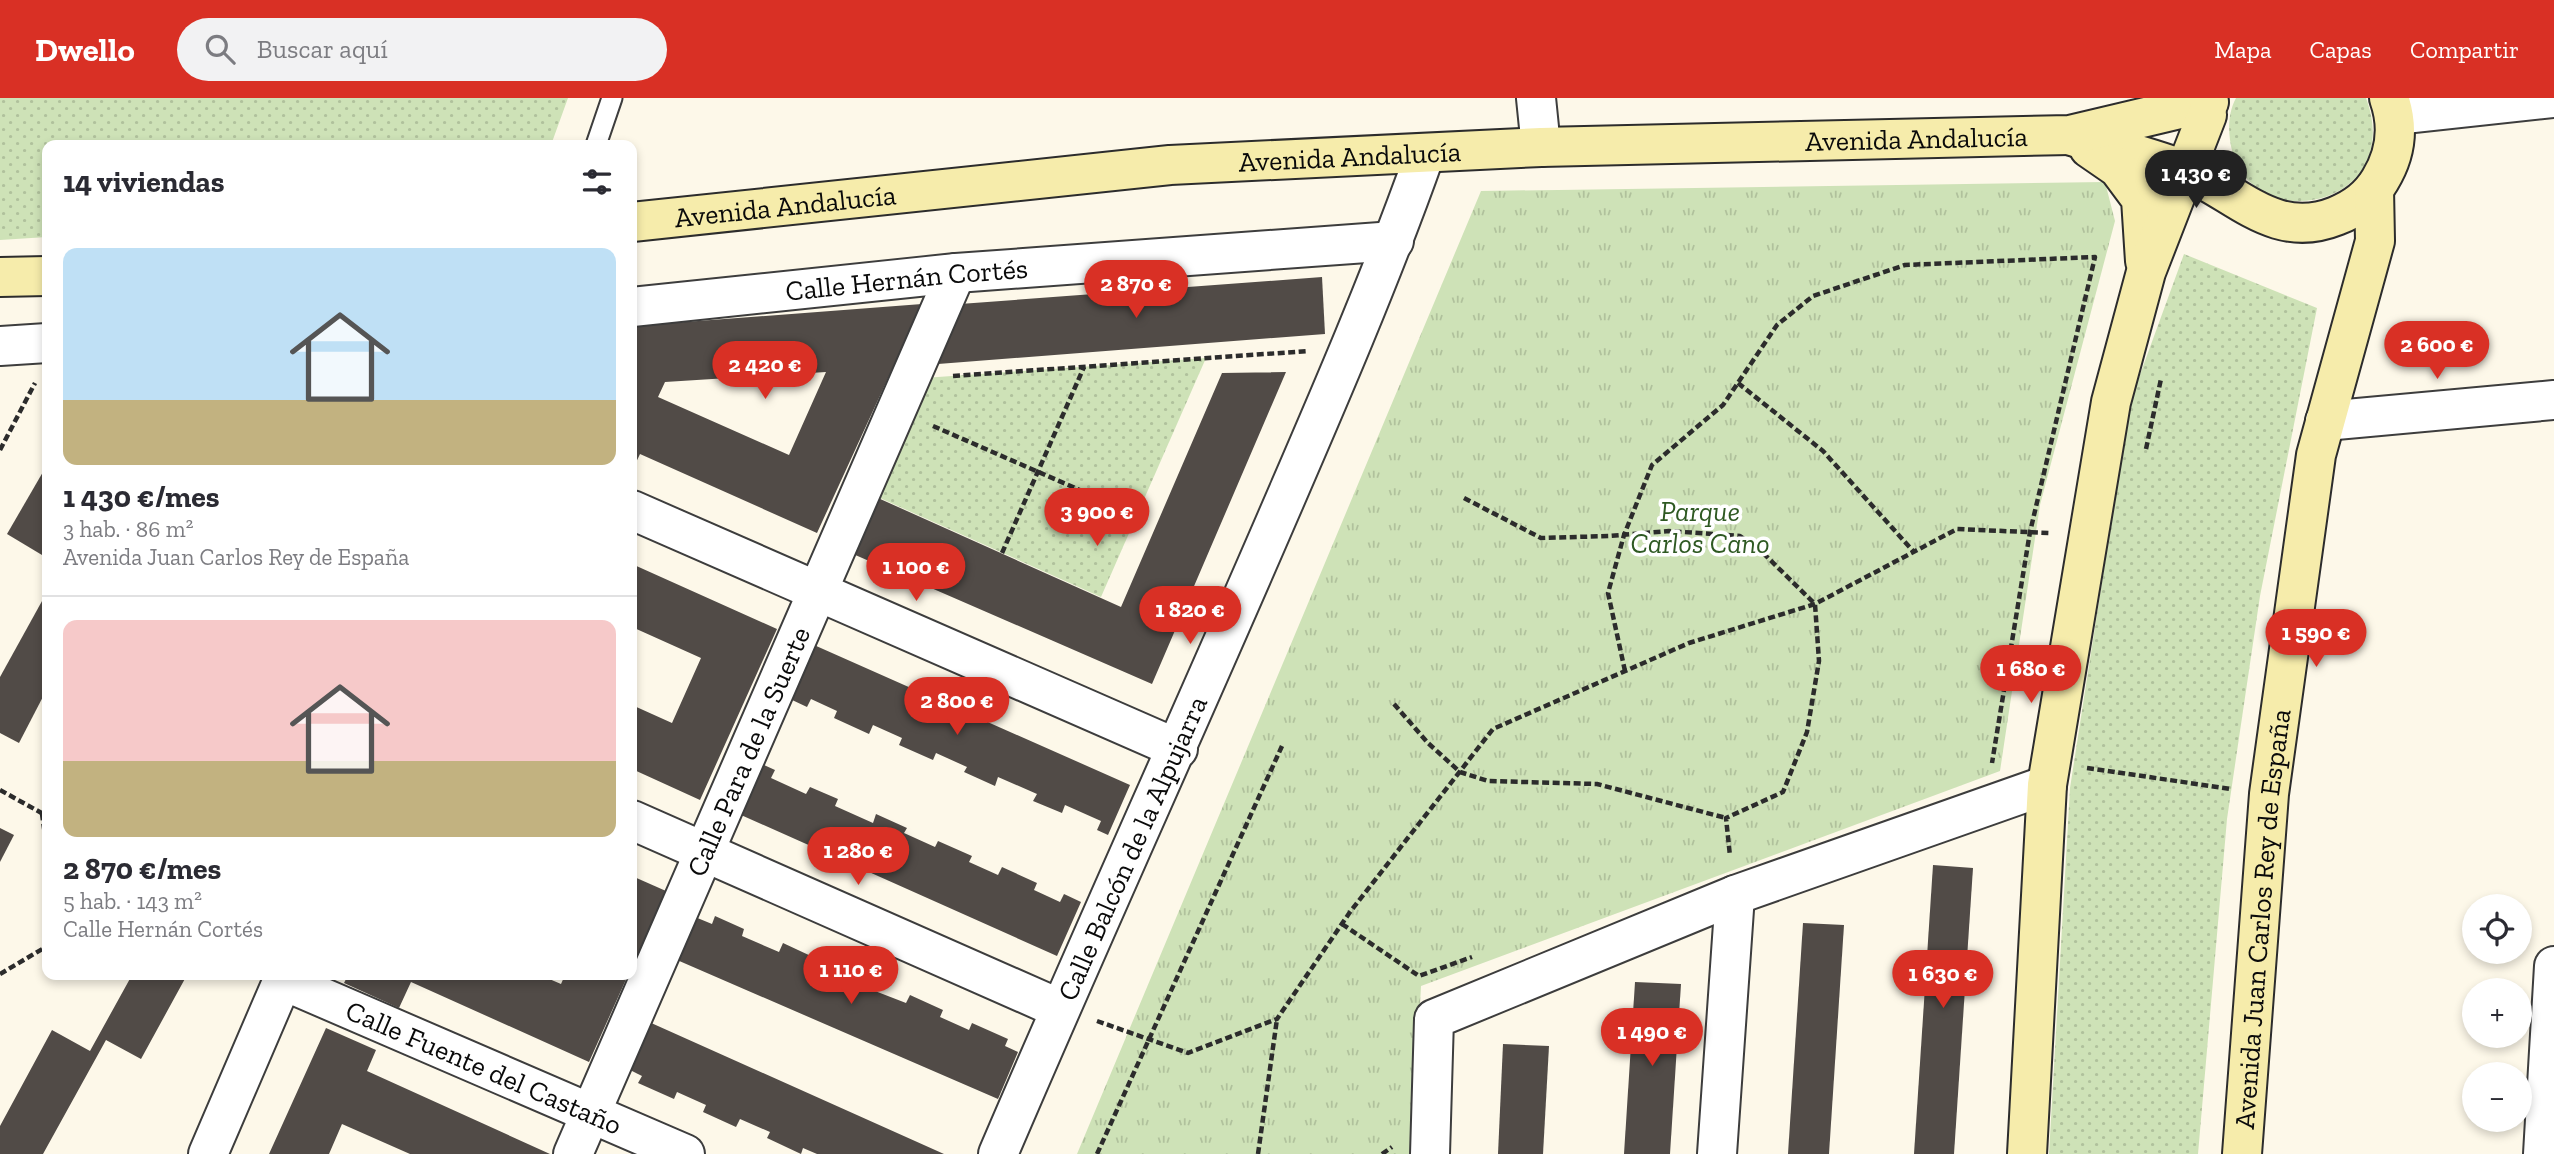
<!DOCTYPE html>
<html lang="es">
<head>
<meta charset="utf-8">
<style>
	:root { --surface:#fff; --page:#f2f2f3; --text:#2b2b33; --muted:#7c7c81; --line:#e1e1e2; --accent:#d93025 }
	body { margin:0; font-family:"Zilla Slab",serif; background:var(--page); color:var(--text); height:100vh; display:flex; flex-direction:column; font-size:26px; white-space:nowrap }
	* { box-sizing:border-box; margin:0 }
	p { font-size:23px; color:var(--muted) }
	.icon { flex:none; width:38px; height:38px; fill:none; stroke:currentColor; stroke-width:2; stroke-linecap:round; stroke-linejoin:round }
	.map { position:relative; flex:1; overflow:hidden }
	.details { position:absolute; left:42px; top:42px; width:595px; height:840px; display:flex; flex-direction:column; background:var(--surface); border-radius:14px; box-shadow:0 4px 10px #0003 }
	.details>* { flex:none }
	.tools { position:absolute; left:2462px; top:796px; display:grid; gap:14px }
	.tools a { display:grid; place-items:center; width:70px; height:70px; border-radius:50%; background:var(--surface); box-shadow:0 4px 10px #0003; font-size:35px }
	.price { position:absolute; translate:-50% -60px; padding:0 16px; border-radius:24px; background:var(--accent); color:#fff; font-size:23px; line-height:46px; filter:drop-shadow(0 2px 4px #0008) }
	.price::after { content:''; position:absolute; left:50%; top:42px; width:21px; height:16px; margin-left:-10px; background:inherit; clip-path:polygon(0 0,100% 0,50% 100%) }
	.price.on { background:#222; color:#fff }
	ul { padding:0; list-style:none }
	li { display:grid; align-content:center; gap:14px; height:371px; padding:0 21px }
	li+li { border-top:2px solid var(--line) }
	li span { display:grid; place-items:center; height:217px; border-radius:14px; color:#555 }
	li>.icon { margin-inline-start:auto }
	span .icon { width:126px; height:126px; fill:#fffc; stroke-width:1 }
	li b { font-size:30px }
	h2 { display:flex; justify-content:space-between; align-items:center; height:84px; padding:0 21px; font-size:30px }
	header { display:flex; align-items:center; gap:42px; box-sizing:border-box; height:98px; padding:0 35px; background:var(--accent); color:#fff }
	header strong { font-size:33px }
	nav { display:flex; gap:38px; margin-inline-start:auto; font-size:24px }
	.search { width:490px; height:63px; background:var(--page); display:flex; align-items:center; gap:18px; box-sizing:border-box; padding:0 24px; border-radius:38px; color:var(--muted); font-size:26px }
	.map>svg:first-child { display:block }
	.grass { fill:url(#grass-dots) }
	.park { fill:url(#park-tufts) }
	.building { fill:#514b47; fill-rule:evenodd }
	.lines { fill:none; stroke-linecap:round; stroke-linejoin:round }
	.lane-casing { stroke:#3d3d3d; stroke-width:23 }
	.street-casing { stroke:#3d3d3d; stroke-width:42 }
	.secondary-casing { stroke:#2c2c2c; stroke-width:42 }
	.path { stroke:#2c2c2c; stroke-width:4.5; stroke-dasharray:7 3.5; stroke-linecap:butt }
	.lane { stroke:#fff; stroke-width:19 }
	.street { stroke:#fff; stroke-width:38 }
	.secondary { stroke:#f6ecab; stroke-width:38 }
	.labels { text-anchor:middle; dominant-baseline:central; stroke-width:7; stroke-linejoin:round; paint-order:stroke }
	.street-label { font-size:28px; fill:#0a0a0a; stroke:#fff }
	.park-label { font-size:28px; font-style:italic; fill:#2e5922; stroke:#fff }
</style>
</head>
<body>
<header>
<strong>Dwello</strong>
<div class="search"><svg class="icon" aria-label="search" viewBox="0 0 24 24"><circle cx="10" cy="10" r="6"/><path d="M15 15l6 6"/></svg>Buscar aquí</div>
<nav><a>Mapa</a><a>Capas</a><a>Compartir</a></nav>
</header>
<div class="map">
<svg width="2554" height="1056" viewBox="0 0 2554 1056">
	<defs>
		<pattern id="grass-dots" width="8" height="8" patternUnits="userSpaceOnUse" patternTransform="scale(1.75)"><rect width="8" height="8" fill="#cee2b7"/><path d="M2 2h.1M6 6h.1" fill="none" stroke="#b0c19c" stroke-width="1.8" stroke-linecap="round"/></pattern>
		<pattern id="park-tufts" width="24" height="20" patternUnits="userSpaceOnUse" patternTransform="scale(1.75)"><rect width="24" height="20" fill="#cee2b7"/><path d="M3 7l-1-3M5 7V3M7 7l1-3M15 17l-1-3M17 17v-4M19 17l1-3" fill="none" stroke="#b0c19c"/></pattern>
	</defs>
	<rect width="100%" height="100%" fill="#fdf8e9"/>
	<g class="grass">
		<path d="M0 0H568L551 47H47V139L0 142Z"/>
		<path d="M2236 0H2366C2408 113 2243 142 2230 42 2228 28 2229 13 2236 0Z"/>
		<path d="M2184 156 2317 210 2260 498 2227 721 2198 1056H2049L2070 690 2130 304Z"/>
		<path d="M1206 260 1101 499 862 392 910 281Z"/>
	</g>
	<path class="park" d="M2105 84 2115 123 2040 407 2000 673 1421 888 1412 1056H1077L1481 93Z"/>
	<g class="building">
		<path d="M1322 179 1325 236 938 266 960 206Z"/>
		<path d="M922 206 817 435 640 356 632 373V228ZM826 274 789 357 658 299 665 284Z"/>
		<path d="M1286 274 1152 586 853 456 878 400 1121 509 1222 275Z"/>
		<path d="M47 367V460L7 436Z"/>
		<path d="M632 466 777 531 700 702 632 671V607L672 625 701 560 632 529Z"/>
		<path d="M47 494V591L19 645 0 635V579Z"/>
		<path d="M814 547 1130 687 1108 737 1097 732 1101 723 1065 707 1062 715 1033 703 1037 696 998 679 995 688 964 674 967 669 936 655 933 662 899 647 902 640 873 627 869 636 834 620 837 613 811 601 807 609 790 601Z"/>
		<path d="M764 667 775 672 771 680 806 696 810 689 838 701 835 708 873 725 876 716 907 730 904 735 935 749 938 743 972 758 969 764 998 777 1002 769 1037 785 1034 792 1060 804 1064 796 1081 804 1057 858 741 717Z"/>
		<path d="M0 730 14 737 0 764Z"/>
		<path d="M1933 767 1973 770 1954 1056H1914Z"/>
		<path d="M632 778 666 793 632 869Z"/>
		<path d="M715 818 744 831 742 838 779 854 783 845 813 859 811 864 842 878 844 872 878 886 875 893 906 905 910 897 943 912 940 919 969 932 972 925 1008 941 1005 948 1018 954 998 1001 677 862 695 819 712 826Z"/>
		<path d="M1803 825 1844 827 1829 1056H1788Z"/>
		<path d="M132 877H187L141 961 106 942 43 1056H0V1028L52 932 90 953Z"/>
		<path d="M348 877H540L561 886 565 877H628L589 964 411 884 399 910 344 885Z"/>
		<path d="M1635 884 1681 886 1670 1056H1624Z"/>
		<path d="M649 924 944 1056H817L803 1050 801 1056 767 1040 770 1034 740 1021 736 1029 703 1014 706 1007 677 994 674 1001 638 985 642 978 628 971Z"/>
		<path d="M326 930 376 952 367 973 550 1056H410L342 1026 329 1056H269Z"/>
		<path d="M1503 946 1549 948 1543 1056H1498Z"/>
	</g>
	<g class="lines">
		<g class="lane-casing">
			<path id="lane" d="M596 47 612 0"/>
		</g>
		<g class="street-casing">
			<g id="street">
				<path d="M1536 0 1541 49"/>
				<path d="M2395 17 2552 0"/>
				<path id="s1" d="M632 209 956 175 1394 143"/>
				<path d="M0 248 47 245"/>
				<path d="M2325 323 2554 302"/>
				<path d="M632 412 1178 651"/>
				<path d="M632 722 1060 911"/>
				<path id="s2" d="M282 882 685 1056"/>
				<path d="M208 1056 285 877"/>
				<path id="s3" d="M573 1056 956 175"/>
				<path id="s4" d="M998 1056C1089 843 1185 633 1277 420 1329 300 1381 180 1425 56"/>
				<path d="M1430 1056 1434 921 1735 797 2047 687"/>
				<path d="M1717 1056 1735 797"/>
				<path d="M2543 1056 2554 868"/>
			</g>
		</g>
		<g class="secondary-casing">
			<g id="secondary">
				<path d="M2072 38C2109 49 2148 58 2184 72 2237 94 2274 143 2336 118 2354 111 2370 99 2380 82 2396 56 2399 28 2389 0"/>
				<path d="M2089 50 2118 70 2141 101 2145 163"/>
				<path id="s5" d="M632 124 1170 67 1541 49 2070 37 2209 4"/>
				<path d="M0 179 47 178"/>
				<path d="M2027 1056 2047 687 2111 304 2146 174 2207 17"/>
				<path id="s6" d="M2242 1056 2269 696 2316 357 2375 143 2374 91"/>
			</g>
		</g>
		<g class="path">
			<path d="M953 278 1308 253"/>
			<path d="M1738 285 1823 353 1914 454"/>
			<path d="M933 328 1137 417"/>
			<path d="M2146 351 2161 281"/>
			<path d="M0 352 35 285"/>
			<path d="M1464 400 1541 440 1609 438 1669 433 1740 438 1761 453 1815 506 1819 563 1807 634 1783 694 1726 720 1730 758"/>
			<path d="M1002 455 1084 269"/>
			<path d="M1625 573 1608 495 1624 437 1652 367 1723 307 1777 227 1813 198 1905 167 2095 159 2030 434 1992 665"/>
			<path d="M1394 606 1428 645 1460 674 1488 683 1597 686 1726 720"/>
			<path d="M2087 670 2231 691"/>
			<path d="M0 692 47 718"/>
			<path d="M47 706 42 716 47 751"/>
			<path d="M1342 826 1419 878 1472 859"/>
			<path d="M0 876 44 850 47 838"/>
			<path d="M1097 923 1188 955 1277 921 1350 814 1493 631 1689 545 1815 506 1957 431 2049 435"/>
			<path d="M1097 1056 1282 648"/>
			<path d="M1258 1056 1277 921"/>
			<path d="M1382 1056 1392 1049"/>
		</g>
		<use href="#lane" class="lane"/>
		<use href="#street" class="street"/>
		<use href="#secondary" class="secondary"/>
	</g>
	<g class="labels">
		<g class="street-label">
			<text stroke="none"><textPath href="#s5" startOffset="1288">Avenida Andalucía</textPath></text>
			<text stroke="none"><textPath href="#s5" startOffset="721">Avenida Andalucía</textPath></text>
			<text stroke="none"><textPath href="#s5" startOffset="154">Avenida Andalucía</textPath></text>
			<text stroke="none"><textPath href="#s1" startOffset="276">Calle Hernán Cortés</textPath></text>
			<text stroke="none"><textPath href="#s3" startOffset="439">Calle Para de la Suerte</textPath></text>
			<text stroke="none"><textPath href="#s4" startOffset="334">Calle Balcón de la Alpujarra</textPath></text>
			<text stroke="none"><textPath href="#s6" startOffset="236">Avenida Juan Carlos Rey de España</textPath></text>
			<text stroke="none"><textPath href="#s2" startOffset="220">Calle Fuente del Castaño</textPath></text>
		</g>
		<g class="park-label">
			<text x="1700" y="413">Parque<tspan x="1700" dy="32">Carlos Cano</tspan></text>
		</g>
	</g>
</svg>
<div class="tools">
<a><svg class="icon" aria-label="locate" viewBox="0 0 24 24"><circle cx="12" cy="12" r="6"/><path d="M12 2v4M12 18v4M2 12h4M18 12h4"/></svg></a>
<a>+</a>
<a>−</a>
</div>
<b class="price on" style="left:2196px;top:112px">1 430 €</b>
<b class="price" style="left:1136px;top:222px">2 870 €</b>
<b class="price" style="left:2437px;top:283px">2 600 €</b>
<b class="price" style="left:765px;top:303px">2 420 €</b>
<b class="price" style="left:1097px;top:450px">3 900 €</b>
<b class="price" style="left:916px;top:505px">1 100 €</b>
<b class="price" style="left:1190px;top:548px">1 820 €</b>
<b class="price" style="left:2316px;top:571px">1 590 €</b>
<b class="price" style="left:2031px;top:607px">1 680 €</b>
<b class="price" style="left:957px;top:639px">2 800 €</b>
<b class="price" style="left:858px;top:789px">1 280 €</b>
<b class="price" style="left:851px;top:908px">1 110 €</b>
<b class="price" style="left:1943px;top:912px">1 630 €</b>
<b class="price" style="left:1652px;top:970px">1 490 €</b>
<section class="details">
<h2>14 viviendas<svg class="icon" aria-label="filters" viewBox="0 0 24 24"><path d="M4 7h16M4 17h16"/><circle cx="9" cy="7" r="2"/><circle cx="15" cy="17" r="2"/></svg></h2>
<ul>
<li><span style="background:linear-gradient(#bfe0f5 70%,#c2b280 0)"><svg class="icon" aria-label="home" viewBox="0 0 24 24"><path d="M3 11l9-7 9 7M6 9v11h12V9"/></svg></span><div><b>1 430 €/mes</b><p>3 hab. · 86 m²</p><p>Avenida Juan Carlos Rey de España</p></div></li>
<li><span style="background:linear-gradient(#f6c9c9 65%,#c2b280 0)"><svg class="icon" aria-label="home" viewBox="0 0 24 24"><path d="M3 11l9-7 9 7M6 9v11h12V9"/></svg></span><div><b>2 870 €/mes</b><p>5 hab. · 143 m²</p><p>Calle Hernán Cortés</p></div></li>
</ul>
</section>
</div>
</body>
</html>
